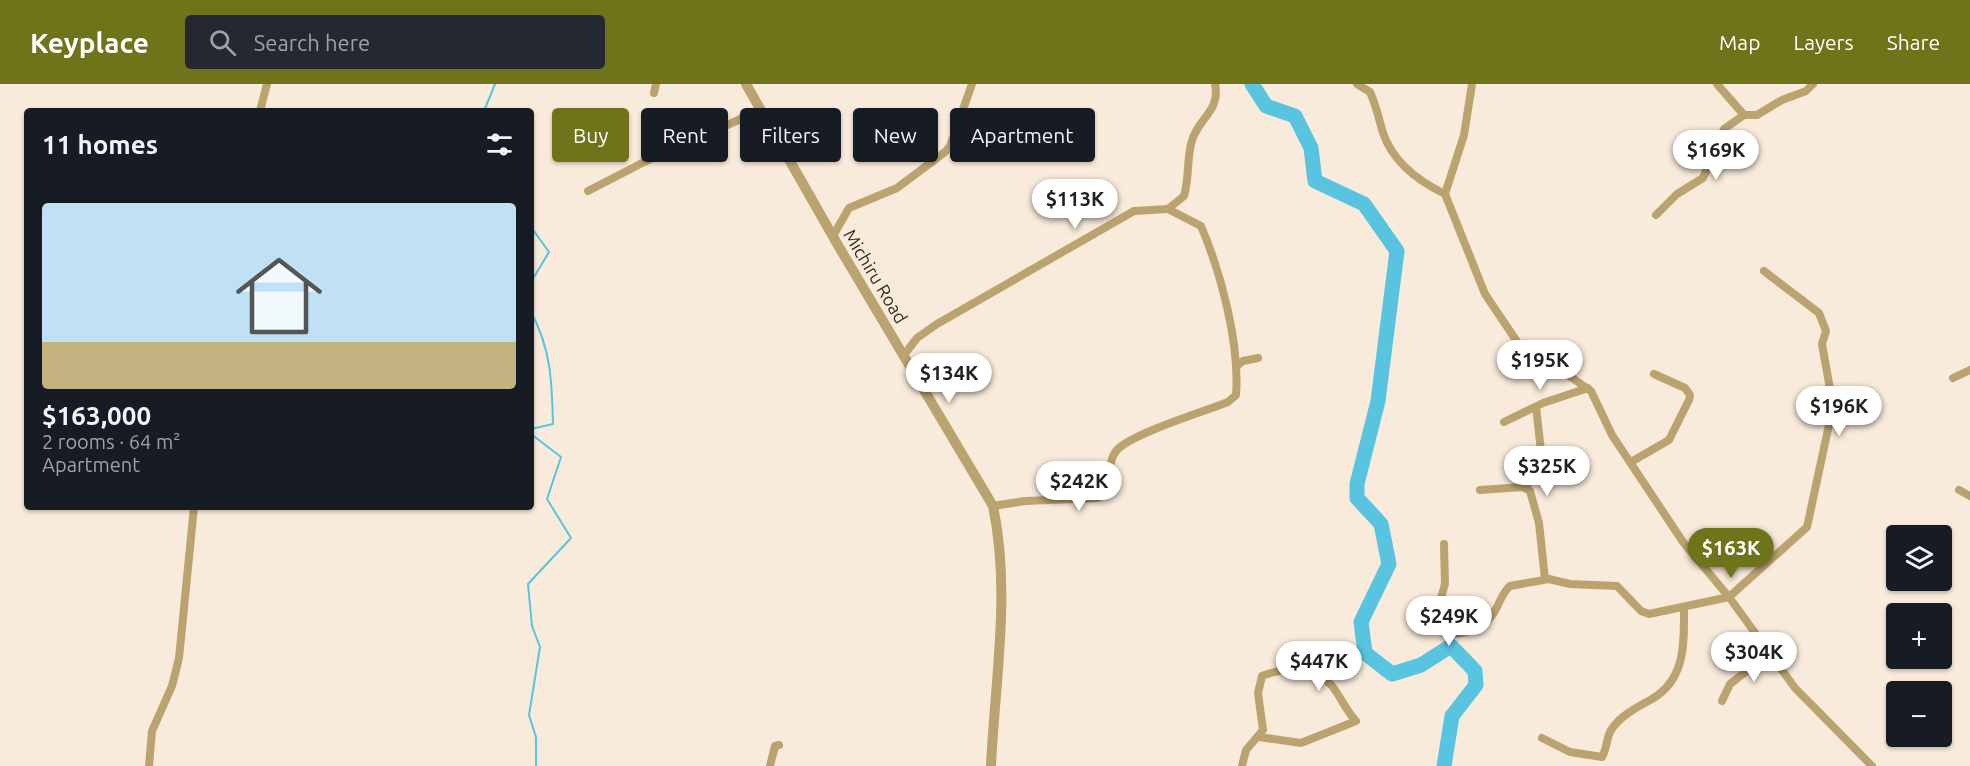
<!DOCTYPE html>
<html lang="en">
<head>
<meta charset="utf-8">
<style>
	:root { --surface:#171b24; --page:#242831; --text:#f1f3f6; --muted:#9ea1a6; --line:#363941; --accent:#6f731a }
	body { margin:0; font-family:Ubuntu,sans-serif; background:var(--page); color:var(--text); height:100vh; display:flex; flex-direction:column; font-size:22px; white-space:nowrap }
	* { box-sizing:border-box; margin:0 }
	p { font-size:20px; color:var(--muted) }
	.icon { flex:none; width:33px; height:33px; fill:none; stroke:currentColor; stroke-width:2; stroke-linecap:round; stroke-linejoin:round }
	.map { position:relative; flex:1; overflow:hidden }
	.panel { position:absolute; left:24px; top:24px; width:510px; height:402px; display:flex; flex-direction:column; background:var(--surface); border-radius:6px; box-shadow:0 2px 4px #0004 }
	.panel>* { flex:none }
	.banner { position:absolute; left:552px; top:24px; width:570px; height:54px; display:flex; gap:12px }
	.buttons { position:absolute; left:1886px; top:441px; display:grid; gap:12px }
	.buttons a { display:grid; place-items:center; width:66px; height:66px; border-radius:6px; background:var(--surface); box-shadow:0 2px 4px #0004; font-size:30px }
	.price { position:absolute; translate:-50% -51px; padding:0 14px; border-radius:21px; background:#fff; color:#222; font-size:20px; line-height:39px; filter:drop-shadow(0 2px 3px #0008) }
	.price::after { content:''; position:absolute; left:50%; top:36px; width:18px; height:14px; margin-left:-9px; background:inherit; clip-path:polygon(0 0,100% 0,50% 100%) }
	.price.on { background:var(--accent); color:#fff }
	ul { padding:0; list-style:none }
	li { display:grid; align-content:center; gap:12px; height:318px; padding:0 18px }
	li+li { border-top:2px solid var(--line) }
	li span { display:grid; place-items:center; height:186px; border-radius:6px; color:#555 }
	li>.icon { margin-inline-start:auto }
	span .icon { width:108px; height:108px; fill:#fffc; stroke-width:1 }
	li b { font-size:26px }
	h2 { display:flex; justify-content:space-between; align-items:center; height:72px; padding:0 18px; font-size:26px }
	.tag { padding:0 21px; border-radius:6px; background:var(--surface); box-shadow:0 2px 4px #0004; font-size:21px; line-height:54px }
	.tag.on { background:var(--accent); color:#fff }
	header { display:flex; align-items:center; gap:36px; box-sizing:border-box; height:84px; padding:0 30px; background:var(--accent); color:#fff }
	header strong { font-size:28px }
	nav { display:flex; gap:33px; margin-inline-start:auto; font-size:21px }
	.search { width:420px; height:54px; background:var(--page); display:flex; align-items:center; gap:15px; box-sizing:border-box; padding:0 21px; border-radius:6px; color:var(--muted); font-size:22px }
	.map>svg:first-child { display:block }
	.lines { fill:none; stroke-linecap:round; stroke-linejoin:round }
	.stream { stroke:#58c4e0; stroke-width:2 }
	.river { stroke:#58c4e0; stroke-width:15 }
	.minor { stroke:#bba36f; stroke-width:8 }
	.tertiary { stroke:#bba36f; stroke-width:10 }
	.labels { text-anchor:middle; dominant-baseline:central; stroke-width:5; stroke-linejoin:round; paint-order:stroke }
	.street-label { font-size:18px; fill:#342f28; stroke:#f9ebdb }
</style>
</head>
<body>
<header>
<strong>Keyplace</strong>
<div class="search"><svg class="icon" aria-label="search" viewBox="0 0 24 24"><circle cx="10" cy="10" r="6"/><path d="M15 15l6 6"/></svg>Search here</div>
<nav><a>Map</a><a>Layers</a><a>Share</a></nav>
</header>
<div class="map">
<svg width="1970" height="682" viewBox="0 0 1970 682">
	<rect width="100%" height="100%" fill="#f9ebdb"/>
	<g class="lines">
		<g class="stream">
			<path d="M484 27 495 0"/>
			<path d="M531 143 549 168 531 198"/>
			<path d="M531 228C551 265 552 298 553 340L531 345"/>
			<path d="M531 350 561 373 547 415 571 454 528 500 532 542 540 563 529 631 536 653V682"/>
		</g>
		<path class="river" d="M1252 0 1266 22 1295 32 1311 64 1315 97 1364 120 1397 167 1378 317 1357 400V414L1381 440 1389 480 1361 538 1365 569 1392 590 1421 581 1451 562 1475 587 1476 601 1452 632 1444 682"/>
		<g class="minor">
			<path d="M1357 0 1370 8C1376 21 1379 35 1383 49 1393 78 1418 97 1445 110"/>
			<path d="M1472 0 1464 51 1445 110 1485 210 1524 268 1539 278 1562 287 1591 307 1612 351 1683 458 1729 513 1795 604 1872 682"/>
			<path d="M1717 0 1744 31"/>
			<path d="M654 9 656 0"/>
			<path d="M260 27 267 0"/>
			<path d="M588 107 646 77 761 26"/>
			<path d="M1656 131 1677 110 1703 94 1724 45 1744 31H1757L1782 16 1806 7 1813 0"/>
			<path d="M833 152 849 124 897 104 945 68 950 62 972 0"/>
			<path d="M904 271 917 254 937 240 1134 127 1168 125 1184 112C1189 95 1187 77 1191 60 1197 34 1221 28 1215 0"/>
			<path d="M1238 281 1243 277 1258 274"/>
			<path d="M1953 294 1970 286"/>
			<path d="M1504 338 1543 319 1588 304"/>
			<path d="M1631 378 1669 356 1689 316 1690 311 1685 304 1654 290"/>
			<path d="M1523 403 1533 396 1541 367 1536 323"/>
			<path d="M1480 406 1523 403 1530 407 1539 439 1545 495"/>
			<path d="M1959 406 1970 412"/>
			<path d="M993 422 1025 417 1098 414C1116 404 1104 378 1118 365 1134 349 1203 328 1228 318L1236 311C1240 260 1221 189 1201 142L1168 125"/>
			<path d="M1444 460 1445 500 1433 542C1452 558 1483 547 1495 527 1500 518 1502 509 1510 502L1549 495 1570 500 1617 502 1641 527 1649 530 1729 513 1807 443 1833 322 1822 260 1826 247 1819 229 1764 187"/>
			<path d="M1722 617 1730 600 1770 569"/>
			<path d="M1542 654 1570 668 1602 673C1607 665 1606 655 1611 646 1620 632 1637 623 1652 615 1686 595 1684 559 1684 524"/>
			<path d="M149 682 152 647 172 602 179 574 194 423"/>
			<path d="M770 682 775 662 779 661"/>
			<path d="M1242 682 1246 666 1263 646 1258 609 1262 592C1283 583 1316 583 1332 602 1341 613 1346 627 1356 637L1301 659 1259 653"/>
		</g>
		<path class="tertiary" d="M746 0 839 163 993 422C1011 508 995 595 991 682"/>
	</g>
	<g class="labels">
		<g class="street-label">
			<text transform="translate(876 192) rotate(59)">Michiru Road</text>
		</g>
	</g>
</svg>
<div class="buttons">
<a><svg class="icon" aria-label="layers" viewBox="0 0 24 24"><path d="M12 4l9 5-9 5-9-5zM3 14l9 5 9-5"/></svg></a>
<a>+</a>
<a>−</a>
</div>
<b class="price" style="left:1716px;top:97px">$169K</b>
<b class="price" style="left:1075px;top:146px">$113K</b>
<b class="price" style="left:1540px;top:307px">$195K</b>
<b class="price" style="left:949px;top:320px">$134K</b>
<b class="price" style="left:1839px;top:353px">$196K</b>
<b class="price" style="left:1547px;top:413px">$325K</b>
<b class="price" style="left:1079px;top:428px">$242K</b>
<b class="price on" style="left:1731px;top:495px">$163K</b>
<b class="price" style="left:1449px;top:563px">$249K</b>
<b class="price" style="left:1754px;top:599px">$304K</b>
<b class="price" style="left:1319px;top:608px">$447K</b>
<div class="banner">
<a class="tag on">Buy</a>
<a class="tag">Rent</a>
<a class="tag">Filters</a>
<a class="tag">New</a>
<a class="tag">Apartment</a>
</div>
<section class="panel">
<h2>11 homes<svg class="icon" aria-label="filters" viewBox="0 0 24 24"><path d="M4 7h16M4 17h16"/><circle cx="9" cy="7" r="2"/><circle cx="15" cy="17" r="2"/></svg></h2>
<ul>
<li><span style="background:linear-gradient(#bfe0f5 75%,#c2b280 0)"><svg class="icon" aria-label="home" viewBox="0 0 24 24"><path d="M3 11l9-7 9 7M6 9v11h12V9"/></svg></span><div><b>$163,000</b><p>2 rooms · 64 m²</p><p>Apartment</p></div></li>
</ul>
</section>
</div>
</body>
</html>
